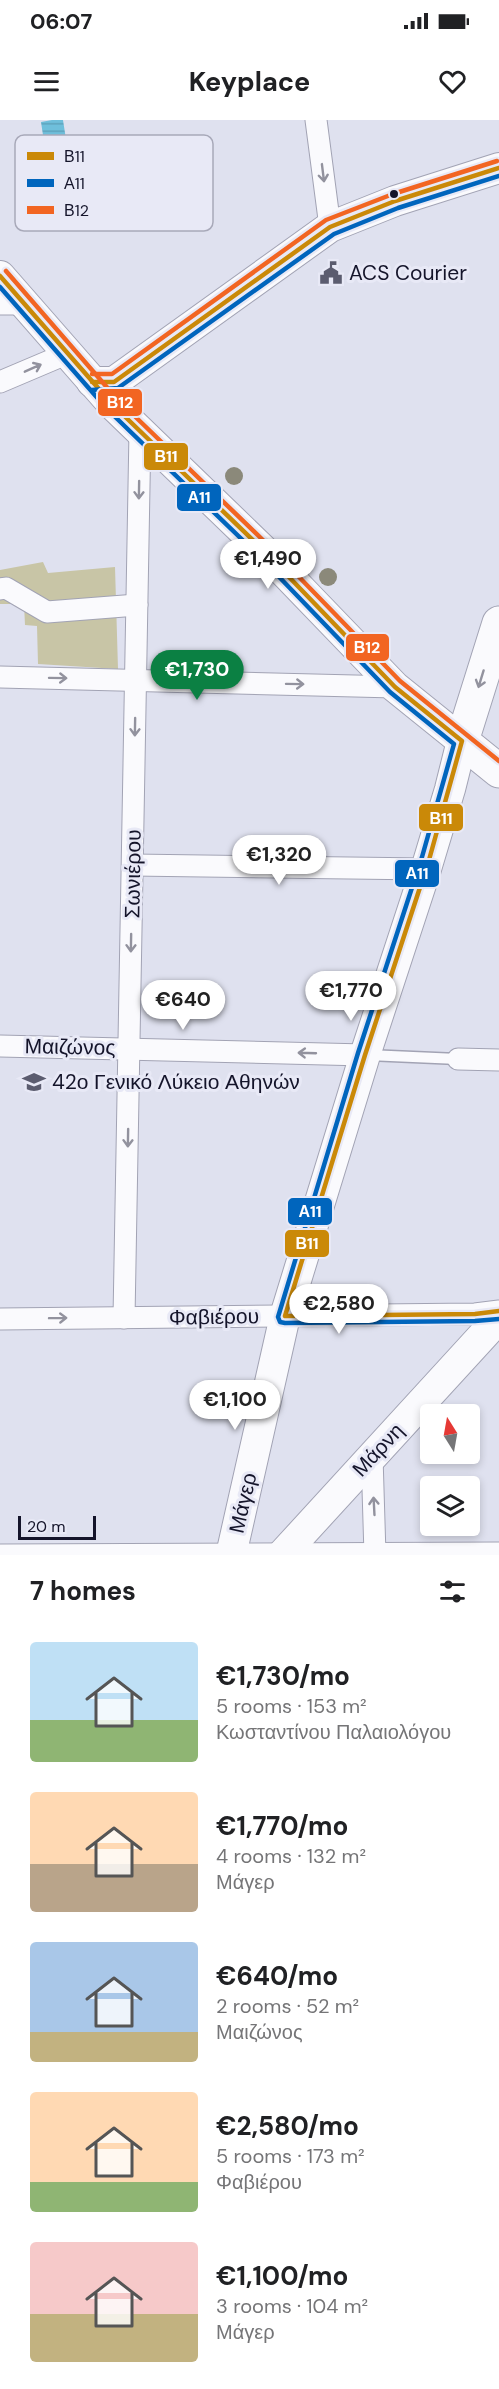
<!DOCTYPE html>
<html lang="en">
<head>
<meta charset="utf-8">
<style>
	:root { --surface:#fff; --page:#f6f6f6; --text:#202124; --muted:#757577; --accent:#0b8043 }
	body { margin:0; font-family:"DM Sans",sans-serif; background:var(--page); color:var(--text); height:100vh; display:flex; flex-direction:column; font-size:22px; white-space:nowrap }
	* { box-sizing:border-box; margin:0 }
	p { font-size:20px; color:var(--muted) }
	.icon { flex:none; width:33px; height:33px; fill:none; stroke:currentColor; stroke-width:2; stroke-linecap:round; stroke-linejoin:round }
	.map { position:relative; height:1435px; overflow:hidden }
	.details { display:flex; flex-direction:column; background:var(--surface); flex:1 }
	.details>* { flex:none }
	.needle { width:39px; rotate:349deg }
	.fabs { position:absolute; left:420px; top:1284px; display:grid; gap:12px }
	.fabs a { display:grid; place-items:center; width:60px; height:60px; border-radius:6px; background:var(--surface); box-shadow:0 3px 9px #0003; font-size:30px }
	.scale { position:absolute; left:18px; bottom:15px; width:78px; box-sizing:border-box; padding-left:6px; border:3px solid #14142a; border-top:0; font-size:16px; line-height:21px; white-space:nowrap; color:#14142a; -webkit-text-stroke:4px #e8e9f6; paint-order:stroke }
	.price { position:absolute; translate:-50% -51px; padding:0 14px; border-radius:21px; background:#fff; color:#222; font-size:20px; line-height:39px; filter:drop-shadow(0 2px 3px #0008) }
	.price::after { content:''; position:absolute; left:50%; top:36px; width:18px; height:14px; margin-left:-9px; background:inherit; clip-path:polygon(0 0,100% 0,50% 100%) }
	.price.current { background:var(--accent); color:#fff }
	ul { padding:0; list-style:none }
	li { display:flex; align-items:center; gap:18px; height:150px; padding:0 30px }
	li span { display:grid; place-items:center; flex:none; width:168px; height:120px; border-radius:6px; color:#555 }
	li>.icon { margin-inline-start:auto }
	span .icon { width:72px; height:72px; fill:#fffc; stroke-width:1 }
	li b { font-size:26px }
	h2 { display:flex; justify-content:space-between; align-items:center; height:72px; padding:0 30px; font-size:26px }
	.status { display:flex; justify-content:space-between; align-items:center; height:42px; padding:0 30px; background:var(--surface); direction:ltr }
	.status svg { height:16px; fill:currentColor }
	header { display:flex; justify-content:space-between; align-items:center; height:78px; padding:0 30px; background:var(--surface); font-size:27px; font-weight:700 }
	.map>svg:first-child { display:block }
	.park { fill:#c8c5a6 }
	.water { fill:url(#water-rules) }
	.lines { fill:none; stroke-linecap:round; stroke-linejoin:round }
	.lane-casing { stroke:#a2a3b4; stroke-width:13 }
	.street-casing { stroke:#a2a3b4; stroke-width:23 }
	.secondary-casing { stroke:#a2a3b4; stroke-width:32 }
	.primary-casing { stroke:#a2a3b4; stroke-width:35 }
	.lane { stroke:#fafafd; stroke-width:10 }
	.street { stroke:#fafafd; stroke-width:21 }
	.secondary { stroke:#fafafd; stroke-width:30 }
	.primary { stroke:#fafafd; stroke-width:33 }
	.bus-1-casing { stroke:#e8e9f6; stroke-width:9 }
	.bus-2-casing { stroke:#e8e9f6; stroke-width:9 }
	.bus-3-casing { stroke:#e8e9f6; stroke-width:9 }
	.bus-1 { stroke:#ca8908; stroke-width:4.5 }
	.bus-2 { stroke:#0065bd; stroke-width:4.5 }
	.bus-3 { stroke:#f26522; stroke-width:4.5 }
	.tree { fill:#8b897a }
	.oneway { stroke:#92929e }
	.bus-dot { fill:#14142a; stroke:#e8e9f6; stroke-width:2 }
	.labels { text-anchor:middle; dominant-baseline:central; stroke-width:6; stroke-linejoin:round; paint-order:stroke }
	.poi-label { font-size:21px; fill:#14142a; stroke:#e8e9f6; text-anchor:start }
	.street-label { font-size:21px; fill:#14142a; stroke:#e8e9f6 }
	.key { fill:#e8e9f6; stroke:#a8a9b9; stroke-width:1.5 }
	.key-label { font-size:16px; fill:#14142a }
	.line-badge { stroke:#e8e9f6; stroke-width:2 }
	.badge-label { font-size:16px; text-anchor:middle; font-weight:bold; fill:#fff }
</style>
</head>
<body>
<div class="status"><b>06:07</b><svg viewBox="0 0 49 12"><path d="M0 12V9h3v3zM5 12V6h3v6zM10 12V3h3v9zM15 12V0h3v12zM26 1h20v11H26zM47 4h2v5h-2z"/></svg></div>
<header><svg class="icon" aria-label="menu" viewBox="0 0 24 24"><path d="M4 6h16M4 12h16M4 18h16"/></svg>Keyplace<svg class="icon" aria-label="heart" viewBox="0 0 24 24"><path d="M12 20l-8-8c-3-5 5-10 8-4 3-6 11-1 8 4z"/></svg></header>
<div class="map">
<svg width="499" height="1435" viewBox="0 0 499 1435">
	<defs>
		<pattern id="water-rules" width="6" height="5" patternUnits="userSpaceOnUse" patternTransform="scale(1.5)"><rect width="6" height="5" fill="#6fbfdb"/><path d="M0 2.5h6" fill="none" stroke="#5fa3bc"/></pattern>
	</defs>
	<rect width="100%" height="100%" fill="#dfe1ef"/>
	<path class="park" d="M43 442 48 453 115 447 118 549 38 544 37 506 25 505 24 484H0V450Z"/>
	<path class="water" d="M52 0H63L70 45 48 48 41 2Z"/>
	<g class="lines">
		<g class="lane-casing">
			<path id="lane" d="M368 935 458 939"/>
		</g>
		<g class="street-casing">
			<g id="street">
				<path d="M316 0 330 107"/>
				<path d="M0 184H24"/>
				<path d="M0 262 66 234"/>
				<path d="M0 469 6 468 47 492 137 485"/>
				<path d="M0 557 395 567"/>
				<path d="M133 745 426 749"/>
				<path d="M0 926 365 935"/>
				<path d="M458 939 499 940"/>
				<path d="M124 1198 140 311"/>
				<path d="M0 1199 475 1194 499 1191"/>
				<path d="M372 1336 375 1435"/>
				<path d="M0 1435 499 1433"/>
			</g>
		</g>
		<g class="secondary-casing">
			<g id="secondary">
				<path d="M0 156 113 285 262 429 395 567 462 621 450 669 426 749 365 935 285 1196 231 1435"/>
				<path d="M92 262H114L330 107 395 81 499 48"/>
				<path d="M282 1435 499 1198"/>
			</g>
		</g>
		<g class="primary-casing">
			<path id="primary" d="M499 503 462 621 499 651"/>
		</g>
		<use href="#lane" class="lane"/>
		<use href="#street" class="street"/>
		<use href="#secondary" class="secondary"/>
		<use href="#primary" class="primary"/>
		<g class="bus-1-casing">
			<g id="bus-1">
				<path d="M0 156 113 285 262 429 395 567 462 621 429 740 365 935 285 1196 475 1194 499 1191"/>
				<path d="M92 262H114L330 107 395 81 499 48"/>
			</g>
		</g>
		<g class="bus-2-casing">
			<g id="bus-2">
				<path d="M0 167 108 290 257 434 390 572 454 624 422 737 358 933 278 1197 280 1202 285 1203 475 1201 499 1199"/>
				<path d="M92 270 118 268 334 114 398 88 499 56"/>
			</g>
		</g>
		<g class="bus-3-casing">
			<g id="bus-3">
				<path d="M6 151 118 280 267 424 400 561 499 641"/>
				<path d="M92 254H112L326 100 393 74 497 41"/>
			</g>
		</g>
		<use href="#bus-1" class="bus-1"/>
		<use href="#bus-2" class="bus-2"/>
		<use href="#bus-3" class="bus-3"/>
	</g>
	<g class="tree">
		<circle cx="234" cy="356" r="9"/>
		<circle cx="328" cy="457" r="9"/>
	</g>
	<defs><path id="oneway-shaft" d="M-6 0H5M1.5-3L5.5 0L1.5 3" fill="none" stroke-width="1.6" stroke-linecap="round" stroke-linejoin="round" transform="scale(1.5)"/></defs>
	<g class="oneway">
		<use href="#oneway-shaft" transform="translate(323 53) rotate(83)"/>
		<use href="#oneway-shaft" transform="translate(33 248) rotate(-24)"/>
		<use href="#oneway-shaft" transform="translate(139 370) rotate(91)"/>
		<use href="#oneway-shaft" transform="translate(58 558) rotate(1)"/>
		<use href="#oneway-shaft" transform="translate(481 559) rotate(107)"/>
		<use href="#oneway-shaft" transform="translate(295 564) rotate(1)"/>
		<use href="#oneway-shaft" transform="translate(135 607) rotate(91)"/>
		<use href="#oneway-shaft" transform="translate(131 823) rotate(91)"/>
		<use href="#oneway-shaft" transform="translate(307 933) rotate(-178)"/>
		<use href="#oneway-shaft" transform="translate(128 1018) rotate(91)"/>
		<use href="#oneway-shaft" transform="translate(58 1198) rotate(-1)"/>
		<use href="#oneway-shaft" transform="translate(374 1386) rotate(-93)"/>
	</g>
	<defs>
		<g id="civic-bare" transform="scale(1.8)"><path d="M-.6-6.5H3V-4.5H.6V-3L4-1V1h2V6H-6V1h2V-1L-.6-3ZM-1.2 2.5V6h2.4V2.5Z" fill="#5b5c6f" stroke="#e8e9f6" stroke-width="2.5" paint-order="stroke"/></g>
		<g id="school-bare" transform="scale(1.8)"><path d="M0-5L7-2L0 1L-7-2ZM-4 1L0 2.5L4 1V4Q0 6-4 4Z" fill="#5b5c6f" stroke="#e8e9f6" stroke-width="2.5" paint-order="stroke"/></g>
	</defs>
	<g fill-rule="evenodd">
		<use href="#civic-bare" x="331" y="153"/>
		<use href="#school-bare" x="34" y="962"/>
	</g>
	<circle class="bus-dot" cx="394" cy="74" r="5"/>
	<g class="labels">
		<g class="poi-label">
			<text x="349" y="153">ACS Courier</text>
			<text x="52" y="962">42ο Γενικό Λύκειο Αθηνών</text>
		</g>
		<g class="street-label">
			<text transform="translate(133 754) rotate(-89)">Σωνιέρου</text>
			<text transform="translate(70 927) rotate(1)">Μαιζώνος</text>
			<text transform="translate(214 1197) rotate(-1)">Φαβιέρου</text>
			<text transform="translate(378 1330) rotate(-47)">Μάρνη</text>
			<text transform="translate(243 1383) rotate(-77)">Μάγερ</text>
		</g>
	</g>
	<rect x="15" y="15" width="198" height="96" rx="9" class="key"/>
	<rect x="27" y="32" width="27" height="8" fill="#ca8908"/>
	<rect x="27" y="59" width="27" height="8" fill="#0065bd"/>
	<rect x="27" y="86" width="27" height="8" fill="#f26522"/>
	<g class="key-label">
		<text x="64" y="42">Β11</text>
		<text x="64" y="69">Α11</text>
		<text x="64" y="96">Β12</text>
	</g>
	<g class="line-badge">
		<rect x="97" y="268" width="46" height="29" rx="6" fill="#f26522"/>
		<rect x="143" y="322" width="46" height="29" rx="6" fill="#ca8908"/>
		<rect x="176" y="363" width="46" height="29" rx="6" fill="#0065bd"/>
		<rect x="345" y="513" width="45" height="29" rx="6" fill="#f26522"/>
		<rect x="418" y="683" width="46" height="29" rx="6" fill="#ca8908"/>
		<rect x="394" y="739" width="46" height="29" rx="6" fill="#0065bd"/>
		<rect x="287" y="1077" width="46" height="29" rx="6" fill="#0065bd"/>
		<rect x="284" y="1109" width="46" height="29" rx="6" fill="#ca8908"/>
	</g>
	<g class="badge-label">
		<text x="120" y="288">Β12</text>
		<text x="166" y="342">Β11</text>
		<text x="199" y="383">Α11</text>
		<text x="367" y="533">Β12</text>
		<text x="441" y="704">Β11</text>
		<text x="417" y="759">Α11</text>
		<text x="310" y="1097">Α11</text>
		<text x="307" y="1129">Β11</text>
	</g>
</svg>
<div class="fabs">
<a><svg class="needle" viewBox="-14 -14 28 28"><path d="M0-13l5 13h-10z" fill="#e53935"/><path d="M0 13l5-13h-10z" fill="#757577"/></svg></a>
<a><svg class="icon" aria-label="layers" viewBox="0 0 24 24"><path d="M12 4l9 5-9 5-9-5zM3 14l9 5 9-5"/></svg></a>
</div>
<div class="scale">20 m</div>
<b class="price" style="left:268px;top:470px">€1,490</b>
<b class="price current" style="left:197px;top:581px">€1,730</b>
<b class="price" style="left:279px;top:766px">€1,320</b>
<b class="price" style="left:351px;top:902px">€1,770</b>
<b class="price" style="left:183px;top:911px">€640</b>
<b class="price" style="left:339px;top:1215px">€2,580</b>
<b class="price" style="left:235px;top:1311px">€1,100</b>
</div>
<section class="details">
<h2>7 homes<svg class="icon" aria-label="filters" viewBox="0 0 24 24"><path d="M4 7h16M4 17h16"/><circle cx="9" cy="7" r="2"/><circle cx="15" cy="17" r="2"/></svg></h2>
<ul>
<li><span style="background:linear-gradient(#bfe0f5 65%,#8fb573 0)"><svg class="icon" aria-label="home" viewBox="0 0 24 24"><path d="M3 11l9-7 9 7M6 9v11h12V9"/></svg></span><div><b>€1,730/mo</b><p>5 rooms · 153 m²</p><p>Κωσταντίνου Παλαιολόγου</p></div></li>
<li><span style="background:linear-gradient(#ffd9b3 60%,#b9a48a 0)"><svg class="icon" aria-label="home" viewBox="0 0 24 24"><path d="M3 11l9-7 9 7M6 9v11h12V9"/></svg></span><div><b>€1,770/mo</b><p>4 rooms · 132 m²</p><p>Μάγερ</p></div></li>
<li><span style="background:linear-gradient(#a9c7e8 75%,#c2b280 0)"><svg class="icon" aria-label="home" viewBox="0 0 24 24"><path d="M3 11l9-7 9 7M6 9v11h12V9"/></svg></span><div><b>€640/mo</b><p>2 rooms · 52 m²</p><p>Μαιζώνος</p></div></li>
<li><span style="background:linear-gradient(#ffd9b3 75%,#8fb573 0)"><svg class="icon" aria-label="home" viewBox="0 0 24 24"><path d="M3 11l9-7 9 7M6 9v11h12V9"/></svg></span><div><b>€2,580/mo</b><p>5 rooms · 173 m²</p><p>Φαβιέρου</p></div></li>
<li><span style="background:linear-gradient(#f6c9c9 60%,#c2b280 0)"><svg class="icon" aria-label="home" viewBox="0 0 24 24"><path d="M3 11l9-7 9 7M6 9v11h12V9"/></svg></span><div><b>€1,100/mo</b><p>3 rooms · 104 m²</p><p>Μάγερ</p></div></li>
</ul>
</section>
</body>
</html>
